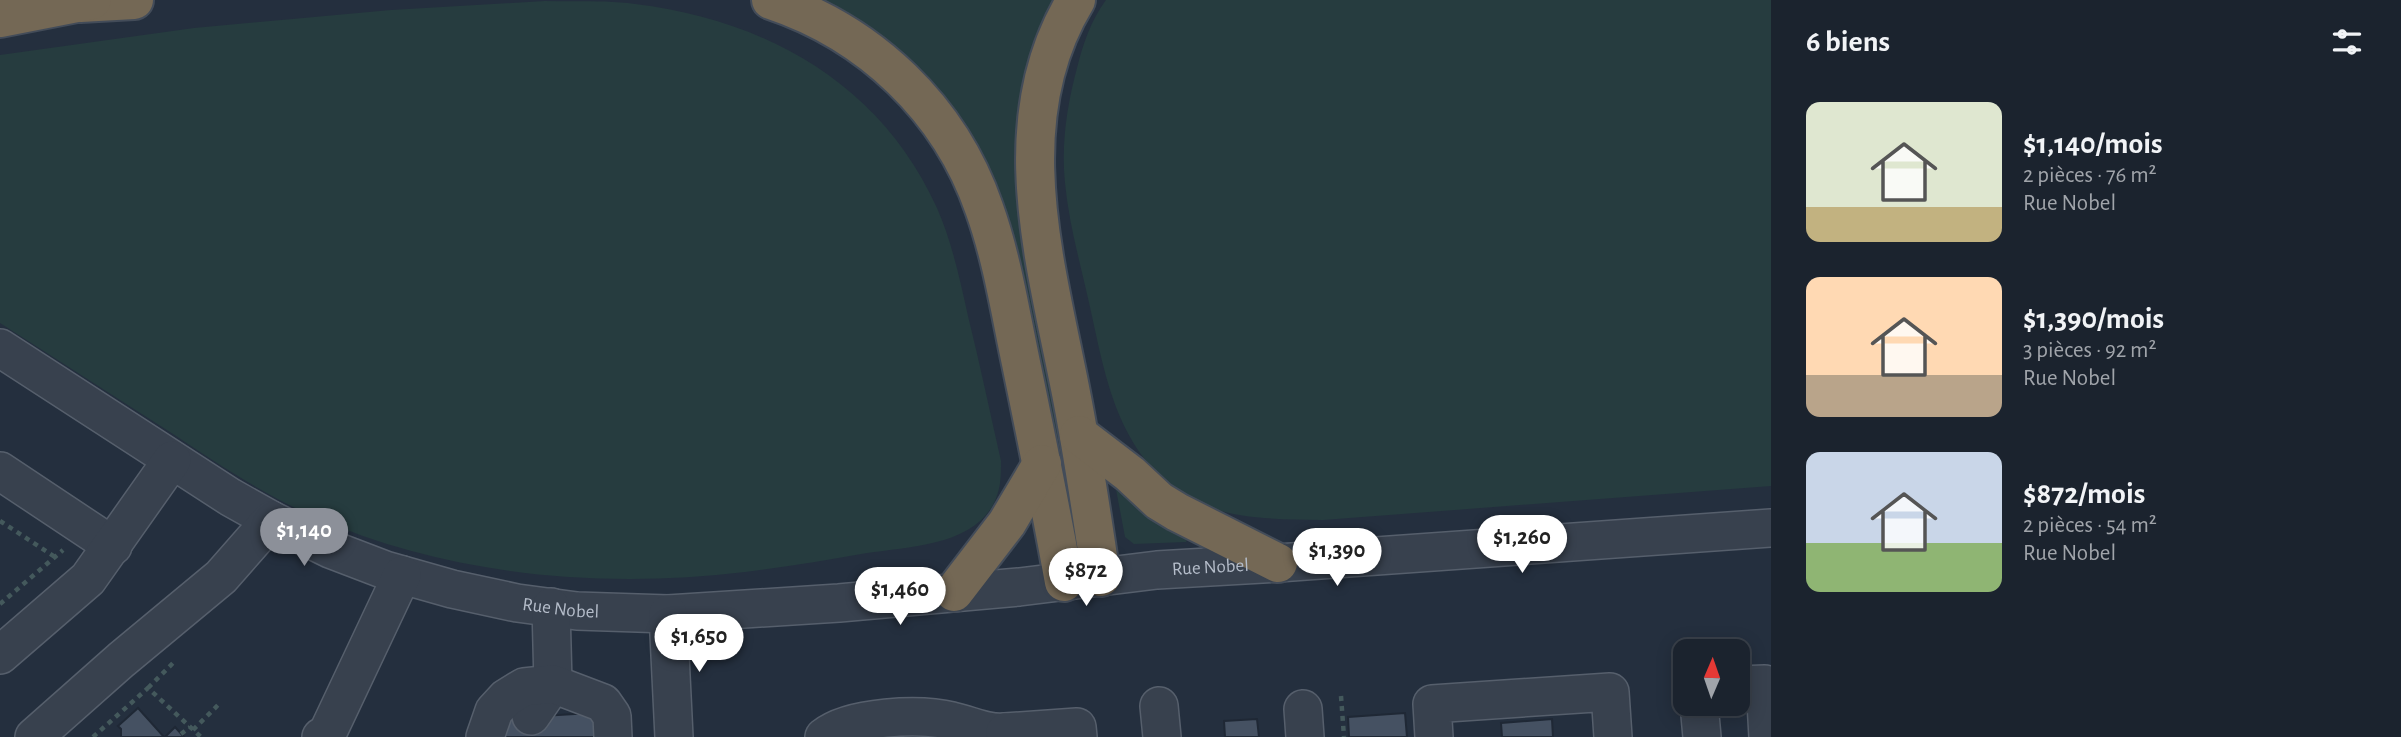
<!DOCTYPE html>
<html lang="fr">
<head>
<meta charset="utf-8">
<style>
	:root { --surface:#1b232e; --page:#242b36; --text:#f1f3f6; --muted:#a0a4aa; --line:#39404a; --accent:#8c9099 }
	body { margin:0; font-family:"Alegreya Sans",sans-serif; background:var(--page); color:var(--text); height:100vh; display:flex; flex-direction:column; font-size:26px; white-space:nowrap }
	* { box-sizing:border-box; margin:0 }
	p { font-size:23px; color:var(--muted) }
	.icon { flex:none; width:38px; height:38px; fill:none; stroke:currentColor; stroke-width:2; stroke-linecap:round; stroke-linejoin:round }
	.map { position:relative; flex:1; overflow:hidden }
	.panel { display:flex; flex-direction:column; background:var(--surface); width:630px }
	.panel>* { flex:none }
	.needle { width:46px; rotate:2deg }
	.tools { position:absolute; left:1673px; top:639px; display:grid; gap:14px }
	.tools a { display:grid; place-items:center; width:77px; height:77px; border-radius:14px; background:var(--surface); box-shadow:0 4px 18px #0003,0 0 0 2px var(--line); font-size:35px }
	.price { position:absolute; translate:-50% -60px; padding:0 16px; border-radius:24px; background:#fff; color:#222; font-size:23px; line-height:46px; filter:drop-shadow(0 2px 4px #0008) }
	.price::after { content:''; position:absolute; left:50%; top:42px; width:21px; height:16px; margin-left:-10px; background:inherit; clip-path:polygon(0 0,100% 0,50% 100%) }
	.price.selected { background:var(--accent); color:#fff }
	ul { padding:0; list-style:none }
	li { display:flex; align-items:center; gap:21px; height:175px; padding:0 35px }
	li span { display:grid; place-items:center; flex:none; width:196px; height:140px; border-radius:14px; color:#555 }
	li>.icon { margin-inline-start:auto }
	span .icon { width:84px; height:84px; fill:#fffc; stroke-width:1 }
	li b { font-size:30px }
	h2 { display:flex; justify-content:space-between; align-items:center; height:84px; padding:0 35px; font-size:30px }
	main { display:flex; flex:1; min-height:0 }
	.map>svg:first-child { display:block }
	.green { fill:#263c3f }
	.building { fill:#455162; stroke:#1f2835; stroke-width:2 }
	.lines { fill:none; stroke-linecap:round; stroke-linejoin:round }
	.minor-casing { stroke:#565f6c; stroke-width:40 }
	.highway-casing { stroke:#434c59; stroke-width:42 }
	.path { stroke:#44595c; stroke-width:4.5; stroke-dasharray:5 5; stroke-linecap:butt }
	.minor { stroke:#38414e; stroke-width:37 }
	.highway { stroke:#746855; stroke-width:38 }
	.labels { text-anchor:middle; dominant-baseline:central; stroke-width:7; stroke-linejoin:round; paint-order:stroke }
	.street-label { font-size:19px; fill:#b4bcc9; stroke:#1d2633 }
</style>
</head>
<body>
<main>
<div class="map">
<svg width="1771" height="737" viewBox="0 0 1771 737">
	<rect width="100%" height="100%" fill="#242f3e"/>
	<g class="green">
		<path d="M823 0H1056L1036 50 1076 518H1070C1058 459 1047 400 1035 341 1029 308 1024 274 1015 242 984 132 925 53 823 0Z"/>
		<path d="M1106 0H1771V486L1323 520C1274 519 1217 521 1175 489 1116 444 1105 375 1090 307 1081 266 1069 225 1065 183 1061 144 1067 105 1077 68 1083 44 1091 20 1106 0Z"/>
		<path d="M545 1C574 2 606 0 635 4 767 20 881 84 937 208 952 242 960 280 968 316 980 364 990 413 1001 461 1001 468 1001 476 1000 483 991 545 915 546 867 553 827 560 786 567 745 572 601 589 449 576 315 517 266 496 215 462 170 432 113 396 57 359 0 323V55L194 28 391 10Z"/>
		<path d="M1115 484 1188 535 1186 542 1134 544 1125 537Z"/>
	</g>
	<g class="building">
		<path d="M138 708 164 737H121V729L118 726Z"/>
		<path d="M591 713 597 715 595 737H500L509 718Z"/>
		<path d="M1405 713 1407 737H1349L1348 717Z"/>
		<path d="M1257 719 1259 737H1225L1224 721Z"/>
		<path d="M1552 719 1553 737H1502L1501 723Z"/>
		<path d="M175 727 184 737H165Z"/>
	</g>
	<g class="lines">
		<g class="minor-casing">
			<g id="minor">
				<path id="s1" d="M0 348 230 497 271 520 330 549 385 570 452 589 517 603 577 611 668 614 839 603 1019 587 1157 570 1278 563 1771 528"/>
				<path d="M0 471 113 546"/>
				<path d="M668 614 674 737"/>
				<path d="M0 655 88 579 172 460"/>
				<path d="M1738 685 1765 684 1768 737"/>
				<path d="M1699 704 1702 737"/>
				<path d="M1159 706 1162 737"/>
				<path d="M1303 709 1305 737"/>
				<path d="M531 716 553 684 551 607"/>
				<path d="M34 737 121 660 221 577 271 520"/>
				<path d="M321 737 327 734 402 575"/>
				<path d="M485 737 494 711 506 698 524 687 553 684 603 703 612 716 613 737"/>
				<path d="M824 737C850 716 920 713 952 721 971 725 986 734 1005 732"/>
				<path d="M1006 737 1005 732 1077 727 1078 737"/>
				<path d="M1434 737 1432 704 1610 692 1613 737"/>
			</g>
		</g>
		<g class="highway-casing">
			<g id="highway">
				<path d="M771 0C870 33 950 109 984 208 1002 258 1010 311 1021 363 1036 436 1051 509 1064 582"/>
				<path d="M1076 0C1002 121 1046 264 1071 393 1083 454 1092 516 1101 577"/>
				<path d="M80 3 134 0"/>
				<path d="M0 18 92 0"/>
				<path d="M1079 435 1130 474 1159 501 1177 512 1278 563"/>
				<path d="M954 592 1007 523 1042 464"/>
			</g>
		</g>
		<g class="path">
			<path d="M0 521 55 557"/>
			<path d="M0 604 63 550"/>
			<path d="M148 688 175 661"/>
			<path d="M1341 696 1344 737"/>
			<path d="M193 730 219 704"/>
			<path d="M181 734 190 727"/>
			<path d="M93 737 148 688 201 737"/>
		</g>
		<use href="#minor" class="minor"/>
		<use href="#highway" class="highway"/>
	</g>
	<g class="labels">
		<g class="street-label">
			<text stroke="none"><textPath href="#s1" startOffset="1278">Rue Nobel</textPath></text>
			<text stroke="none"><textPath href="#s1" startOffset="626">Rue Nobel</textPath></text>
		</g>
	</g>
</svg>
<div class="tools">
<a><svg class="needle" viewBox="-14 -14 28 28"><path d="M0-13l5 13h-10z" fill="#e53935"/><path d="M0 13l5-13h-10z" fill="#a0a4aa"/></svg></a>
</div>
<b class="price selected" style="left:304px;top:568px">$1,140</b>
<b class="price" style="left:1522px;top:575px">$1,260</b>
<b class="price" style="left:1337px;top:588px">$1,390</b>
<b class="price" style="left:1086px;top:608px">$872</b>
<b class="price" style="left:900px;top:627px">$1,460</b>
<b class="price" style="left:699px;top:674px">$1,650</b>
</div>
<section class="panel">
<h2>6 biens<svg class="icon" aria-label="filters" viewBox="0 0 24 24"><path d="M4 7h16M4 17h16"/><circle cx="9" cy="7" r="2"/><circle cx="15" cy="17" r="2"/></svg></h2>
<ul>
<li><span style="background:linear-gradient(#dfe7d0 75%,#c2b280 0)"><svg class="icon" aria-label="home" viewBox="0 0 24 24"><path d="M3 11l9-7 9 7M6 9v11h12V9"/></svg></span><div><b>$1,140/mois</b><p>2 pièces · 76 m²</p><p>Rue Nobel</p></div></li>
<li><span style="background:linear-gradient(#ffd9b3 70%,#b9a48a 0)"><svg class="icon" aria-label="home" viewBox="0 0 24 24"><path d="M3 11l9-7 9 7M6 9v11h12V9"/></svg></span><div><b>$1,390/mois</b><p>3 pièces · 92 m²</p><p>Rue Nobel</p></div></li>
<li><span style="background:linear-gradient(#c9d6e8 65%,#8fb573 0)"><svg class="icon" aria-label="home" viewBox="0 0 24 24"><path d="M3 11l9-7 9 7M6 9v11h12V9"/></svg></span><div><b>$872/mois</b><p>2 pièces · 54 m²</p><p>Rue Nobel</p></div></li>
</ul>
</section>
</main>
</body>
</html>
